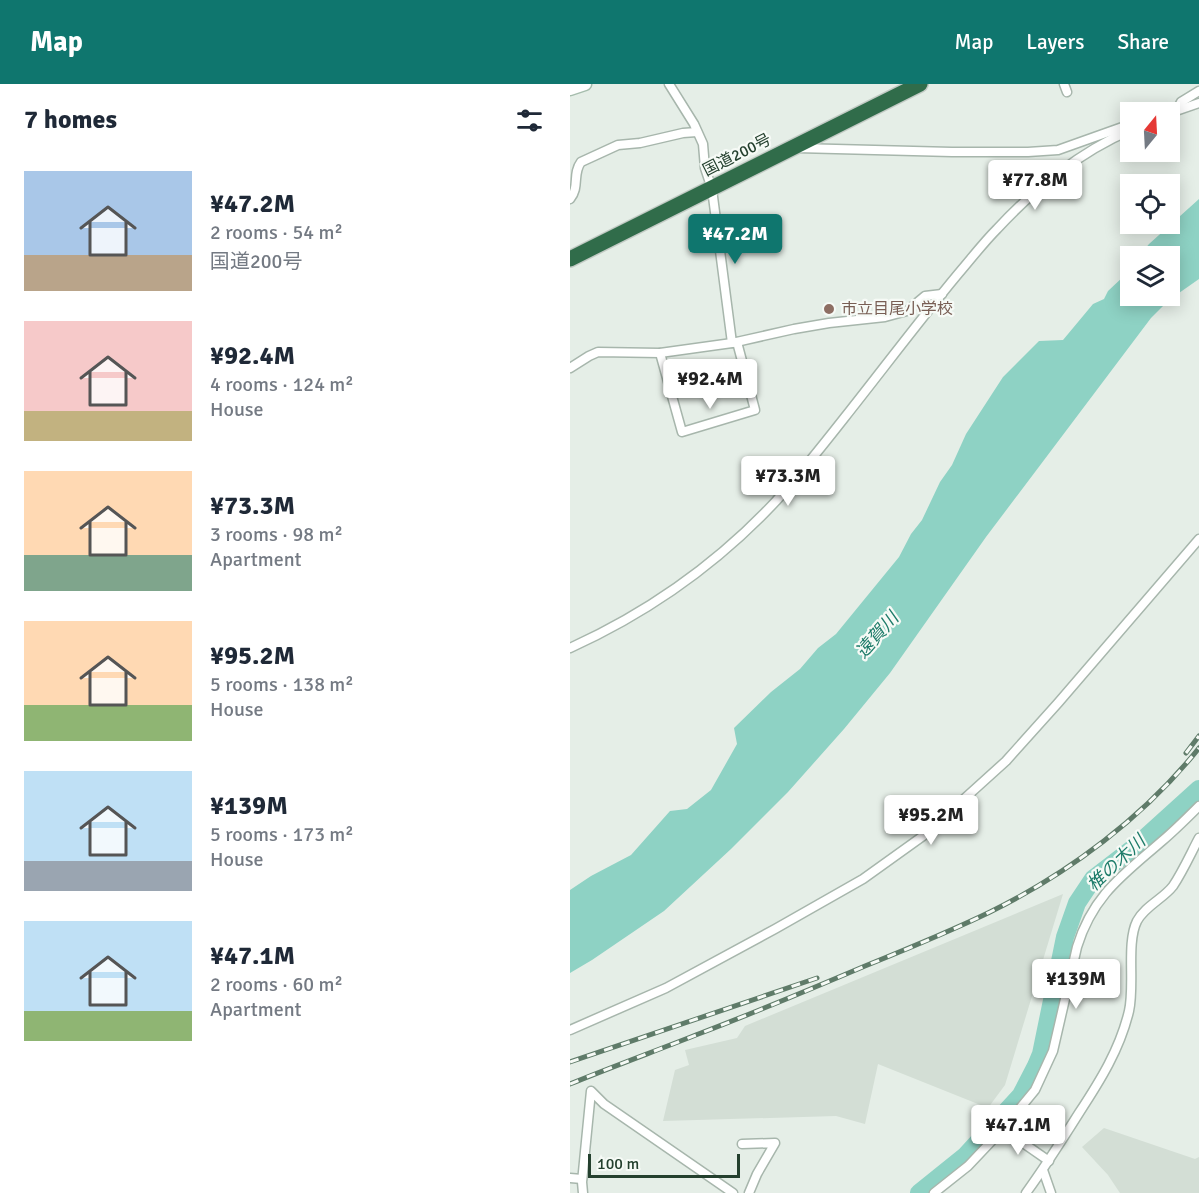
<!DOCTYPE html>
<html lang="en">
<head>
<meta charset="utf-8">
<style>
	:root { --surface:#fff; --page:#f6f6f7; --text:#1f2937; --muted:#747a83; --accent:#0f766e }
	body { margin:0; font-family:Signika,"Noto Sans JP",sans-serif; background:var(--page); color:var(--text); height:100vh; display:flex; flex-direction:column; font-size:22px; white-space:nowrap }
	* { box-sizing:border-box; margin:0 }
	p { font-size:20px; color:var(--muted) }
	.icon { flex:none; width:33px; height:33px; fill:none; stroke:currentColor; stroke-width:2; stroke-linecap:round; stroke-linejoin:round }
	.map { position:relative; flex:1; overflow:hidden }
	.sheet { display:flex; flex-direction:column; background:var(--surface); width:570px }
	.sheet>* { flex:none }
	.needle { width:39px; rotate:18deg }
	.fabs { position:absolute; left:550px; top:18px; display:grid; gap:12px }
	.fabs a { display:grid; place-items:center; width:60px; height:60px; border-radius:0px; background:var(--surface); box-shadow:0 3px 15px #0003; font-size:30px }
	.scale { position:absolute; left:18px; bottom:15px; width:152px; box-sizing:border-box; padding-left:6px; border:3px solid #24402e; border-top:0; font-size:16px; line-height:21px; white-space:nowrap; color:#24402e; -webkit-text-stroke:4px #f6faf6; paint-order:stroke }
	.price { position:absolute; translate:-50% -51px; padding:0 14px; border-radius:6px; background:#fff; color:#222; font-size:20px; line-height:39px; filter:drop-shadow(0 2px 3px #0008) }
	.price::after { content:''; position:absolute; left:50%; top:36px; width:18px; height:14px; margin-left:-9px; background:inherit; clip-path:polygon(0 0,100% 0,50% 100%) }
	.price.on { background:var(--accent); color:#fff }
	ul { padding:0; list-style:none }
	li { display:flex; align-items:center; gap:18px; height:150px; padding:0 24px }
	li span { display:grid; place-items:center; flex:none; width:168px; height:120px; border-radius:0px; color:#555 }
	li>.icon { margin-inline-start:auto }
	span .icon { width:72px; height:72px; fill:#fffc; stroke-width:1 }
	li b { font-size:26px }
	h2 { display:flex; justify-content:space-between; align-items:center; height:72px; padding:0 24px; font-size:26px }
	header { display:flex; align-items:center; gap:36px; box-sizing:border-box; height:84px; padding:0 30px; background:var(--accent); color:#fff }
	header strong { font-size:28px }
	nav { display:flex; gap:33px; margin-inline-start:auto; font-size:21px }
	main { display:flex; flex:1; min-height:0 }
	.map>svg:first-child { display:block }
	.built { fill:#d3ded5 }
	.water { fill:#8ed2c4 }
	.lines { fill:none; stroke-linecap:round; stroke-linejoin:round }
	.river { stroke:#8ed2c4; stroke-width:18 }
	.street-casing { stroke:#a7b6ac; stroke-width:11 }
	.secondary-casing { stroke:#a6bdad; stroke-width:15 }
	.highway-casing { stroke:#c2cac4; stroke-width:18 }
	.street { stroke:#fff; stroke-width:8 }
	.secondary { stroke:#fff; stroke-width:12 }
	.highway { stroke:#306c4a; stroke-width:15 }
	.rail-casing { stroke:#5f7b69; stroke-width:5 }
	.rail { stroke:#f6faf6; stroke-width:3; stroke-dasharray:9; stroke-linecap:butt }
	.education-dot { fill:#8d6e63; stroke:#f6faf6; stroke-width:2 }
	.labels { text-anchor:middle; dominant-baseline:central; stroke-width:4.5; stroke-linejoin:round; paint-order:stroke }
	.street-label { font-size:16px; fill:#24402e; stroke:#f6faf6 }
	.education-label { font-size:16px; fill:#785e54; stroke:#f6faf6; text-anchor:start }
	.water-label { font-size:18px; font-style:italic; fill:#1e7c6a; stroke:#f6faf6 }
</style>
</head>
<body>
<header>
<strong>Map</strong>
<nav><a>Map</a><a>Layers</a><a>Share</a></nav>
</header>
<main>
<section class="sheet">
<h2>7 homes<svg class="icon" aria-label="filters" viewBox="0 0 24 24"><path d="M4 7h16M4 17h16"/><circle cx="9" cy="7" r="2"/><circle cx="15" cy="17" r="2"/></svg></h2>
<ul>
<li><span style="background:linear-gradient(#a9c7e8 70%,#b9a48a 0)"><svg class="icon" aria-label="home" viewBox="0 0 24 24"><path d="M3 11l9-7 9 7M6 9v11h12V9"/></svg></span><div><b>¥47.2M</b><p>2 rooms · 54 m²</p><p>国道200号</p></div></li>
<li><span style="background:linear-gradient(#f6c9c9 75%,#c2b280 0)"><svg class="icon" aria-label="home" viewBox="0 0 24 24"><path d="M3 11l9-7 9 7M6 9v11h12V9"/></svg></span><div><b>¥92.4M</b><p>4 rooms · 124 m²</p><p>House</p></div></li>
<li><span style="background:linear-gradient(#ffd9b3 70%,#7fa58c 0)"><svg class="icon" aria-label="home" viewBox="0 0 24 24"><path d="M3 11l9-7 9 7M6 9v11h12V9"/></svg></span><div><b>¥73.3M</b><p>3 rooms · 98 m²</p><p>Apartment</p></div></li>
<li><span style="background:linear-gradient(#ffd9b3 70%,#8fb573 0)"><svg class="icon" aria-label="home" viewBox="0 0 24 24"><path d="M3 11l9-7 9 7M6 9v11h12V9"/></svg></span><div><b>¥95.2M</b><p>5 rooms · 138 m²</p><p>House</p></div></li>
<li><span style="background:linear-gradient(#bfe0f5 75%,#9aa5b1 0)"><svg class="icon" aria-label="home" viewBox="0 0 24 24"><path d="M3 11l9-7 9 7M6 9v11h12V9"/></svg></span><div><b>¥139M</b><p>5 rooms · 173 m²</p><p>House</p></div></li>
<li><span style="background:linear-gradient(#bfe0f5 75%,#8fb573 0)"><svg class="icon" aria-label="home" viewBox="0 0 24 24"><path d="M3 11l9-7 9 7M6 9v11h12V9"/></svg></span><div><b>¥47.1M</b><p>2 rooms · 60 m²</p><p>Apartment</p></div></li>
</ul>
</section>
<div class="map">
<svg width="629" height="1109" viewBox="0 0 629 1109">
	<rect width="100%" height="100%" fill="#e5eee7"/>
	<g class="built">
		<path d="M493 810 435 1001 418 1024 308 980 295 1040 266 1032 93 1037 105 986 119 981 115 966 167 954 175 942Z"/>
		<path d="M534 1044 625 1075 629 1073V1109H550L538 1091 512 1063Z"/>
	</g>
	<path class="water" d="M629 115V195L599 216 581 234 416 453 320 589 274 645 218 708 161 765 94 827 22 876 0 889V806L21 792 61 771 100 727 117 725 141 706 167 660 164 644 201 608 230 585 248 564 266 550 329 473 341 450 352 436 370 398 382 381 396 350 433 293 469 257 493 256 523 220 534 215 538 207 554 192 561 183V212H600V172H569L579 160Z"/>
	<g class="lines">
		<path class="river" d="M349 1109 395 1072 451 1011 466 982 471 970 495 853 507 819 523 795 566 762 629 705"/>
		<g class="street-casing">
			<g id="street">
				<path d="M99 0 124 40 133 60 135 84 142 105 162 259"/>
				<path d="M494 0 497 8"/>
				<path d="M607 26 611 18 629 7"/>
				<path d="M600 29 629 19"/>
				<path d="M227 64 382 68H458L488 66 561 40"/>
				<path d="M0 115C10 103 2 90 11 78L48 61 70 59 113 49 127 48"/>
				<path d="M90 269 112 348 185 326 167 258"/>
				<path d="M0 284 19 272 28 268 90 269 162 259 224 245 259 239 315 233 337 227 355 212 372 210"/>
				<path d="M0 564C77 529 148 479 206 417 230 390 253 361 275 333 313 285 349 237 388 190 401 175 413 159 427 145 464 105 511 67 561 46"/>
				<path d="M0 946 96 904 205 845 293 795 353 752 436 677 488 619 629 455"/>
				<path d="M433 1045 479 1077"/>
				<path d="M172 1060 205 1059 187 1090 179 1109"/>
				<path d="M473 1086 481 1109"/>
				<path d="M0 1094 12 1095"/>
				<path d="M13 1109 12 1098 21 1007 34 1020 163 1109"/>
				<path d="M364 1109 398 1082 433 1045 465 1006 483 967 507 863C523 811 553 791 592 757 605 746 617 734 629 722"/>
				<path d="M456 1109C475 1083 492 1056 509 1029 530 997 550 965 559 927 565 901 556 859 567 837 575 822 593 815 603 802 613 787 621 769 629 754"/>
			</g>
		</g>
		<g class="secondary-casing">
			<path id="secondary" d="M0 5 15 0"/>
		</g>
		<g class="highway-casing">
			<path id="highway" d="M0 175 350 0"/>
		</g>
		<use href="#street" class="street"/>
		<use href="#secondary" class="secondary"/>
		<use href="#highway" class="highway"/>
		<g class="rail-casing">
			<g id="rail">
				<path d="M616 669 629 652"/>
				<path d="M0 978 247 894"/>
				<path d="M0 1000C44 982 88 966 131 949 186 928 241 905 295 882 337 865 379 848 420 828 499 789 574 733 629 664"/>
			</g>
		</g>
		<use href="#rail" class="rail"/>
	</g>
	<circle class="education-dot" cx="259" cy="225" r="6"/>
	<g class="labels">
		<g class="street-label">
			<text transform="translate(167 71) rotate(-27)">国道200号</text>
		</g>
		<g class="education-label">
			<text x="271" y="225">市立目尾小学校</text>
		</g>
		<g class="water-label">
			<text transform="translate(307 551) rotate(-49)">遠賀川</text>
			<text transform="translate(546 779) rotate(-43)">椎の木川</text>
		</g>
	</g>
</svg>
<div class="fabs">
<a><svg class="needle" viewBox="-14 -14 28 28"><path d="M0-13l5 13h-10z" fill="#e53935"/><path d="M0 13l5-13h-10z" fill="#747a83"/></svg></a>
<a><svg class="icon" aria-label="locate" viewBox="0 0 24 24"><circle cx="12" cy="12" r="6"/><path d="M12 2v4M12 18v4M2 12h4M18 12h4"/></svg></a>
<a><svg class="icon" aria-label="layers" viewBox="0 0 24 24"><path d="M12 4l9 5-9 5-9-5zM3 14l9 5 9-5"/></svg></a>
</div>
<div class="scale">100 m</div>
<b class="price" style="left:465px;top:127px">¥77.8M</b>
<b class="price on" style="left:165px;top:181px">¥47.2M</b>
<b class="price" style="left:140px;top:326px">¥92.4M</b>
<b class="price" style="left:218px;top:423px">¥73.3M</b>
<b class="price" style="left:361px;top:762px">¥95.2M</b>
<b class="price" style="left:506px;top:926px">¥139M</b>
<b class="price" style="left:448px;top:1072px">¥47.1M</b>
</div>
</main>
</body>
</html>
